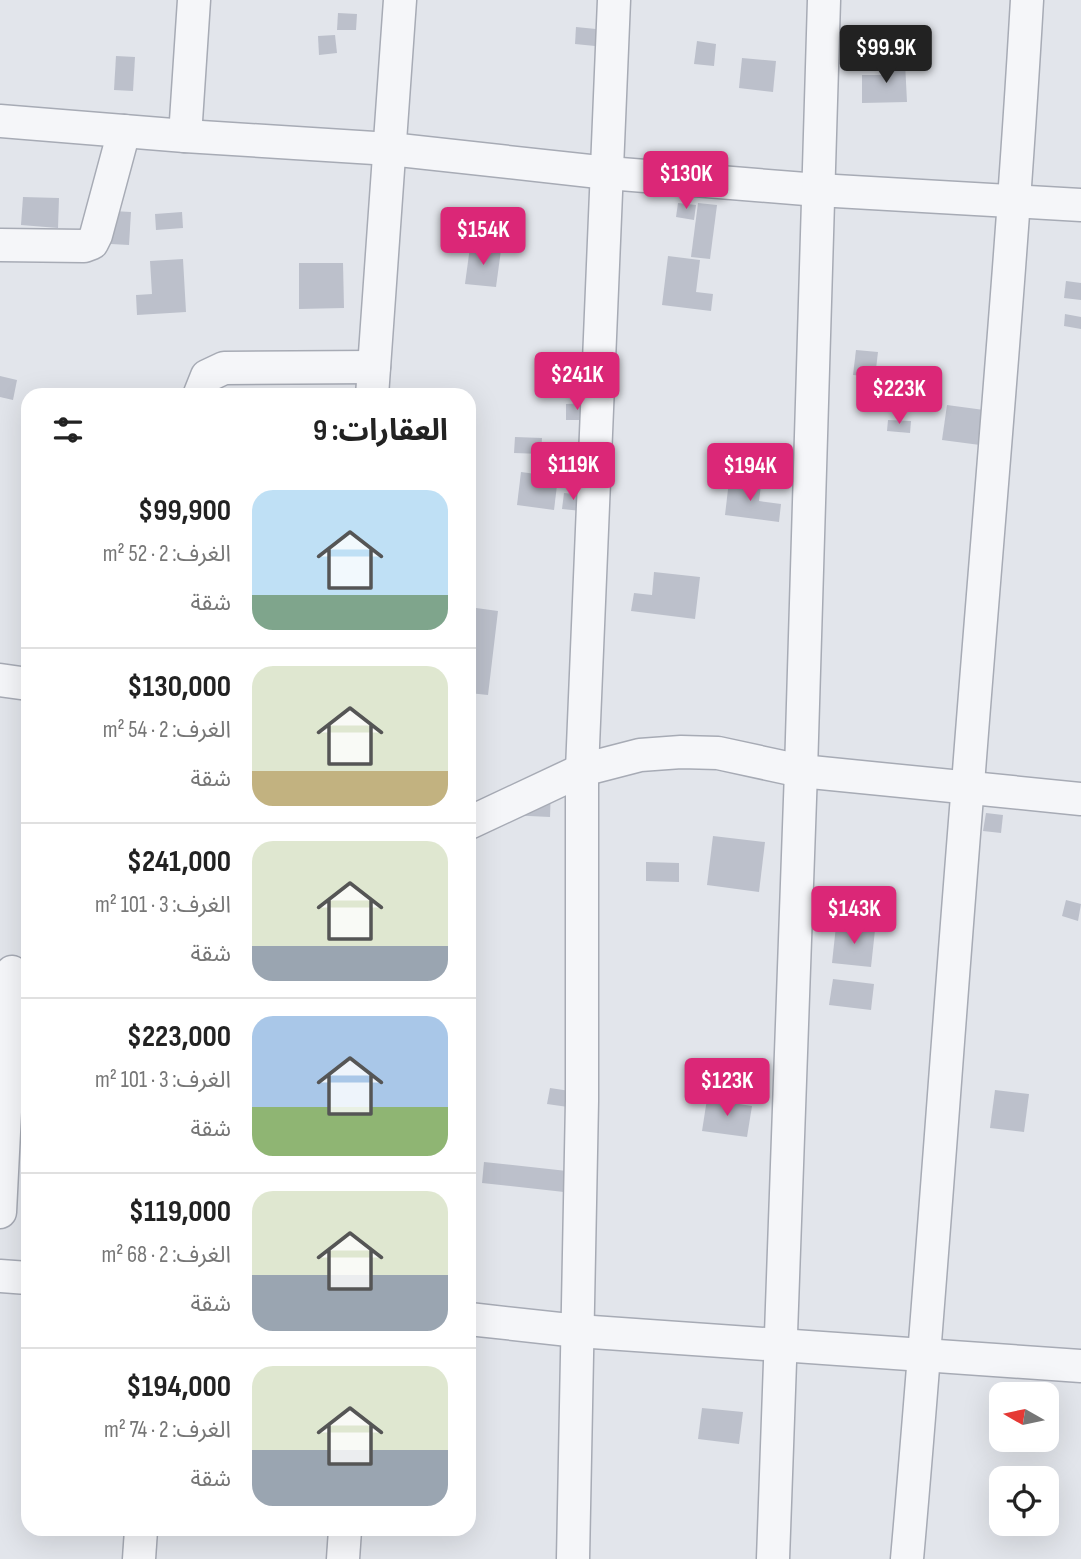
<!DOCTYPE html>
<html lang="ar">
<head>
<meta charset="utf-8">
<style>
	:root { --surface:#fff; --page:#f6f6f6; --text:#222; --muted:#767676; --line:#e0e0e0; --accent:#db2777 }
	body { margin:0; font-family:"Sofia Sans Condensed","Noto Sans Arabic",sans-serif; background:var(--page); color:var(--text); direction:rtl; height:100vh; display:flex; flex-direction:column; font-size:26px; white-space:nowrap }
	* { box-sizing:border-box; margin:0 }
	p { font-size:23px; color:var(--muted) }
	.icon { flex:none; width:38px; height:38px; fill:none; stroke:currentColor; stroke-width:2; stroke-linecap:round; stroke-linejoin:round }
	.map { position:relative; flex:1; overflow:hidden; direction:ltr }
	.details { position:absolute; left:21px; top:388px; width:455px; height:1148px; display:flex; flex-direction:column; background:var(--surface); border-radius:21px; box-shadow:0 7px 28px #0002; direction:rtl }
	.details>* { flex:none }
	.needle { width:46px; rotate:279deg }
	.tools { position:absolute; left:989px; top:1382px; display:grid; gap:14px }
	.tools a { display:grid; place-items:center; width:70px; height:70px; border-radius:14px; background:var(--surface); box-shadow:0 7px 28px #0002; font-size:35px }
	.price { position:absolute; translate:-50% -60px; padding:0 16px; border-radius:7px; background:var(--accent); color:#fff; font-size:23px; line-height:46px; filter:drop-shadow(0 2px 4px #0008) }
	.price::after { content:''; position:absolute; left:50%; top:42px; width:21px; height:16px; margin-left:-10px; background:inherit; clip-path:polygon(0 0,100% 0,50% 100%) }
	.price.selected { background:#222; color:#fff }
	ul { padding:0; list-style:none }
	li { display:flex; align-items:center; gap:21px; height:175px; padding:0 28px }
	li+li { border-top:2px solid var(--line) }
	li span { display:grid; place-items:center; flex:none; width:196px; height:140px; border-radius:21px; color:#555 }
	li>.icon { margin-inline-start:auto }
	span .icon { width:84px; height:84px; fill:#fffc; stroke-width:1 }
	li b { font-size:30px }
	h2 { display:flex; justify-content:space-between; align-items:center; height:84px; padding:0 28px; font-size:30px }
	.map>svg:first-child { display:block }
	.building { fill:#bcc0cb }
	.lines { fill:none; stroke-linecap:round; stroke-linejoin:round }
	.street-casing { stroke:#a7abb5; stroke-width:35 }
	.street { stroke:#f5f6f9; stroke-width:32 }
</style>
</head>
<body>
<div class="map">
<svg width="1081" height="1559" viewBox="0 0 1081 1559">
	<rect width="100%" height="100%" fill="#e2e5eb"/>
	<g class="building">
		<path d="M338 13 357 14 356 30H337Z"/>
		<path d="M576 27 596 29 595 46 575 44Z"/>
		<path d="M335 35 337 53 319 55 318 36Z"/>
		<path d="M697 41 716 44 714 66 694 64Z"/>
		<path d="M116 56 135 57 133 91 114 90Z"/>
		<path d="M742 58 776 61 773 92 739 88Z"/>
		<path d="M885 62H905L907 102 862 103V75H885Z"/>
		<path d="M23 197 59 198 58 228 21 225Z"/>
		<path d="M678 203 696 205 694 220 676 217Z"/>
		<path d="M698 203 717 205 710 259 691 257Z"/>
		<path d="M113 211 131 212 129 245 111 244Z"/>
		<path d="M182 212 183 228 156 230 155 214Z"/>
		<path d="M470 247 501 250 496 287 465 284Z"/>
		<path d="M668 256 700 260 696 292 713 294 711 311 662 305Z"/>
		<path d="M183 259 186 312 137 315 136 295 152 294 150 261Z"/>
		<path d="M299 263H343L344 308 299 309Z"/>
		<path d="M1066 281 1081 283V300L1064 298Z"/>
		<path d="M1065 314 1081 317V329L1064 326Z"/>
		<path d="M856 350 878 352 875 377 853 375Z"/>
		<path d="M0 376 17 380 13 400 0 397Z"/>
		<path d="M587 403V420H566V404Z"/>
		<path d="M947 405 984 410 980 445 942 440Z"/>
		<path d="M888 420 911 421 910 433 887 431Z"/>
		<path d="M515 437 542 438 541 454 514 453Z"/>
		<path d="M521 472 558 477 554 510 517 505Z"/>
		<path d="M729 481 761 485 759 501 781 504 779 522 725 515Z"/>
		<path d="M564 493 584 495 582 511 562 509Z"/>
		<path d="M654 572 700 577 695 619 631 611 634 593 652 595Z"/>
		<path d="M476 608 498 611 488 695 469 693V646H471Z"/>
		<path d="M509 785 551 786 550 817 508 815Z"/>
		<path d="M986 813 1003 815 1001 833 983 831Z"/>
		<path d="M713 836 765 842 759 892 707 885Z"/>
		<path d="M646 862 679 863V882L646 881Z"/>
		<path d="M1066 900 1081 904 1078 921 1062 916Z"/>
		<path d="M836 926 875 930 871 967 832 963Z"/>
		<path d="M833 979 874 984 871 1010 829 1005Z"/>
		<path d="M550 1088 570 1091 568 1107 547 1104Z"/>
		<path d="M995 1090 1029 1094 1024 1132 990 1128Z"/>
		<path d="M707 1099 752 1106 747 1137 702 1131Z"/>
		<path d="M484 1162 567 1171 564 1192 482 1183Z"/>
		<path d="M702 1408 743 1412 739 1444 698 1439Z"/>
	</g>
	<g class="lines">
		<g class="street-casing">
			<g id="street">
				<path d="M0 121 185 136 390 149 608 173 818 190 1081 205"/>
				<path d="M185 136 194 0"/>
				<path d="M0 245 84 246 92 243 96 235 124 131"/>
				<path d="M199 396 207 376 224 368 374 367"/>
				<path d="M372 396 400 0"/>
				<path d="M0 680 28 684"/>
				<path d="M469 823 582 770 640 755 681 752 718 753 801 771 1081 799"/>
				<path d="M0 1212 12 972"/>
				<path d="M0 1276 28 1278"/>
				<path d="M469 1319 578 1331 1081 1366"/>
				<path d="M139 1559 141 1530"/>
				<path d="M343 1559 345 1530"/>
				<path d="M573 1559 582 1101V770L614 0"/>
				<path d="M773 1559 801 771 824 0"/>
				<path d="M907 1559C930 1301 947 1042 968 784 988 522 1012 262 1027 0"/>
			</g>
		</g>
		<use href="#street" class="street"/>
	</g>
</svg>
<div class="tools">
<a><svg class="needle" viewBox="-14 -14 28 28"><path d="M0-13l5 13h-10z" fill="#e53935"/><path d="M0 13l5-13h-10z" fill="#767676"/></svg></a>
<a><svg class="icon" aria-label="locate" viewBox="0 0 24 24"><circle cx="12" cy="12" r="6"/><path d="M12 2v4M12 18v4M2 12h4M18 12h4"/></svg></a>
</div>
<b class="price selected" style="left:886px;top:85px">$99.9K</b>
<b class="price" style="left:686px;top:211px">$130K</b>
<b class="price" style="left:483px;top:267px">$154K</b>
<b class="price" style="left:577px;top:412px">$241K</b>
<b class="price" style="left:899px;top:426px">$223K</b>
<b class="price" style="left:573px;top:502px">$119K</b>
<b class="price" style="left:750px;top:503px">$194K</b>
<b class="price" style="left:854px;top:946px">$143K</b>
<b class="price" style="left:727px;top:1118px">$123K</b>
<section class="details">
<h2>العقارات: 9<svg class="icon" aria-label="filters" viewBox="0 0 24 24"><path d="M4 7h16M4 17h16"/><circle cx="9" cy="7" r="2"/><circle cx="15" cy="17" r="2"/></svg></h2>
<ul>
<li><span style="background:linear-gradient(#bfe0f5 75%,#7fa58c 0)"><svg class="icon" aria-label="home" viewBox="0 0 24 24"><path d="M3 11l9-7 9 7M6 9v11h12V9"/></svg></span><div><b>$99,900</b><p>الغرف: 2 · 52 m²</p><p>شقة</p></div></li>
<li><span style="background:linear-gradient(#dfe7d0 75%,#c2b280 0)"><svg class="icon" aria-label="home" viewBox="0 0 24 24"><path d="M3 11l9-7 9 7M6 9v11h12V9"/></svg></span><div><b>$130,000</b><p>الغرف: 2 · 54 m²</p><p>شقة</p></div></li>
<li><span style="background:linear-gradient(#dfe7d0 75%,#9aa5b1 0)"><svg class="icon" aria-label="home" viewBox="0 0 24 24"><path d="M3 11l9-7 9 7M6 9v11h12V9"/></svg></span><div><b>$241,000</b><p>الغرف: 3 · 101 m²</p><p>شقة</p></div></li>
<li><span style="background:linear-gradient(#a9c7e8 65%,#8fb573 0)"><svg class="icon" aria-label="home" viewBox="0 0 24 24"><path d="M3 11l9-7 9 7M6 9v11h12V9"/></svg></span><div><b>$223,000</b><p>الغرف: 3 · 101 m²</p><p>شقة</p></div></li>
<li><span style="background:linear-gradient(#dfe7d0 60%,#9aa5b1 0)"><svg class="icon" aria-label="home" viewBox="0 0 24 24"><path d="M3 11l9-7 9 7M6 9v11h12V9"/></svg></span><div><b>$119,000</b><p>الغرف: 2 · 68 m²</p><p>شقة</p></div></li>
<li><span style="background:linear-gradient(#dfe7d0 60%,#9aa5b1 0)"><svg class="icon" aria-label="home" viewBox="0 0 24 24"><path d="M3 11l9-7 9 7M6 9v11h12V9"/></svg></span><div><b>$194,000</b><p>الغرف: 2 · 74 m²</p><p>شقة</p></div></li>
</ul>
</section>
</div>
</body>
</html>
